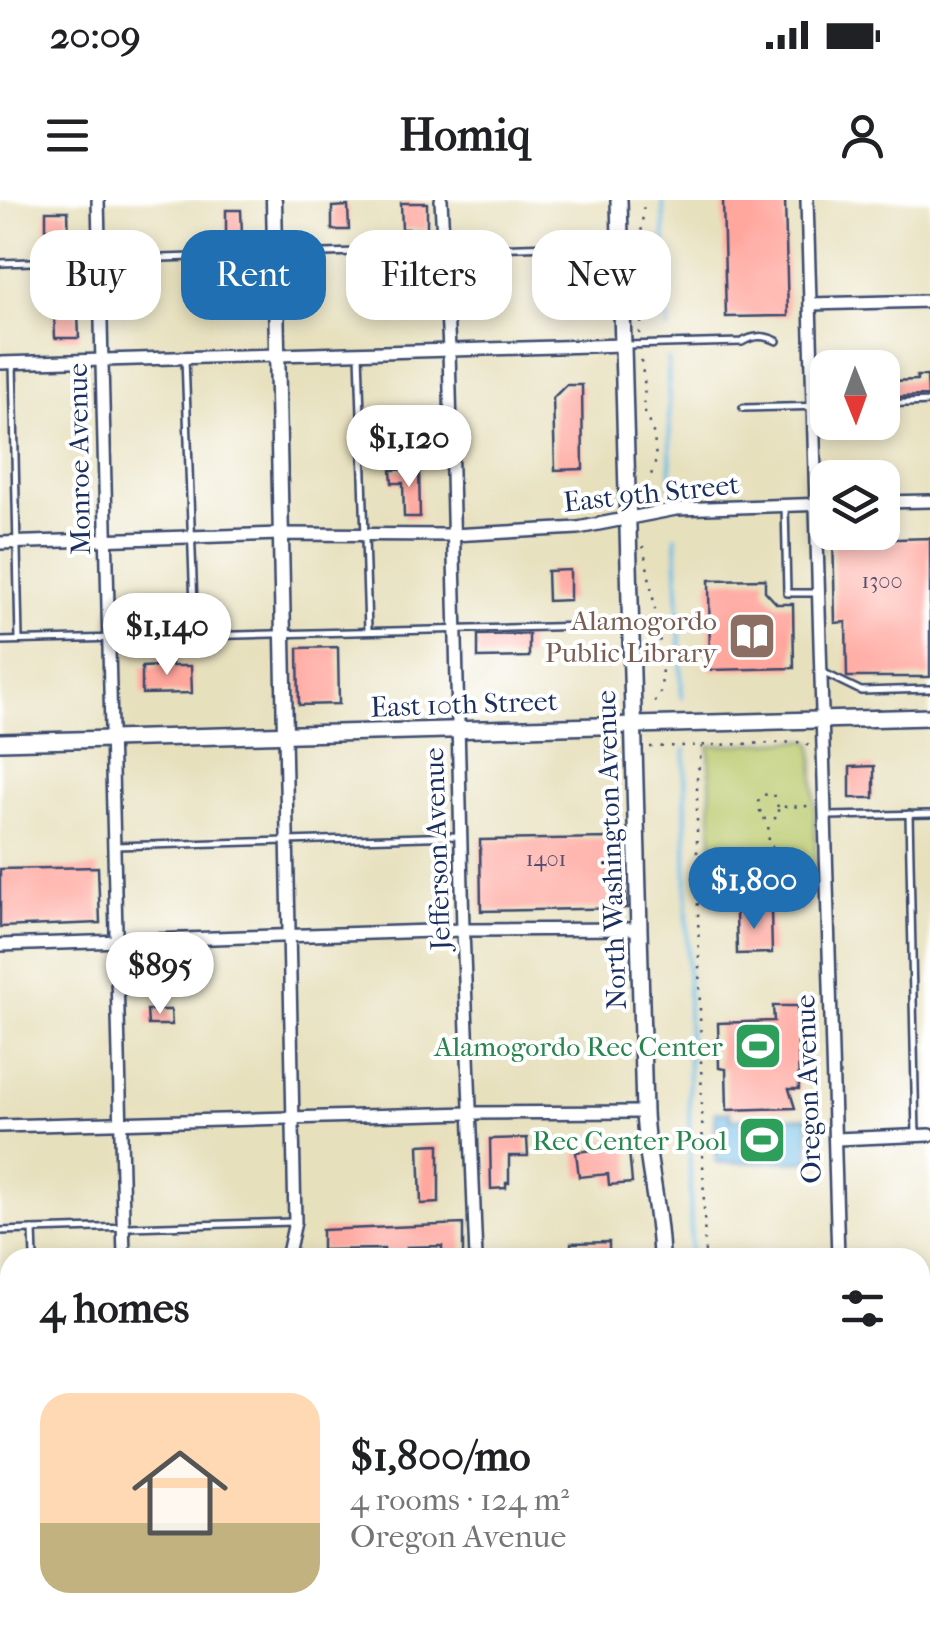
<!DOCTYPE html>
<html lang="en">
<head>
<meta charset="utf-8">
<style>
	:root { --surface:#fff; --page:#f6f6f6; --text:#202124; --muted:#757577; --line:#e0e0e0; --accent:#1f6fb2 }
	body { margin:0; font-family:"IM FELL French Canon",serif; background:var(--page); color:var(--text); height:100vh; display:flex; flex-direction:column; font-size:38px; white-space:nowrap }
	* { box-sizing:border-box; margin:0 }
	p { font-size:32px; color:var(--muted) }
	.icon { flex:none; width:55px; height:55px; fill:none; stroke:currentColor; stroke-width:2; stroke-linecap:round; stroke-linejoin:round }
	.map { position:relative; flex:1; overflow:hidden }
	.panel { position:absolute; left:0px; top:1048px; width:930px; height:392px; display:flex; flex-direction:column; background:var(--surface); border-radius:30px 30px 0 0; box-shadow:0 5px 15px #0003 }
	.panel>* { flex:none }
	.hud { position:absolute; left:30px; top:30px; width:870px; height:90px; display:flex; gap:20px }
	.needle { width:65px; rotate:179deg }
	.tools { position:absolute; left:810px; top:150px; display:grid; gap:20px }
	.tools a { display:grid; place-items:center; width:90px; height:90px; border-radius:20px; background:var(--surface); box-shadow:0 5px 15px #0003; font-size:50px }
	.price { position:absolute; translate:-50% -85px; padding:0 22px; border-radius:35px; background:#fff; color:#222; font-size:32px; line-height:65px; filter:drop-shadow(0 2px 5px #0008) }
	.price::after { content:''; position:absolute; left:50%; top:60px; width:30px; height:22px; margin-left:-15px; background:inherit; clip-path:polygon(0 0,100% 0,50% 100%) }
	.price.selected { background:var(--accent); color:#fff }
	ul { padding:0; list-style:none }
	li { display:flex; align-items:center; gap:30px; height:250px; padding:0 40px }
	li+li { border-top:2px solid var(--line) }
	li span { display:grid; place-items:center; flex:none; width:280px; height:200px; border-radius:30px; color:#555 }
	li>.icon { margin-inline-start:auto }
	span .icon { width:120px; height:120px; fill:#fffc; stroke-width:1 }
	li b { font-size:42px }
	h2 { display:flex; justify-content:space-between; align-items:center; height:120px; padding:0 40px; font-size:42px }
	.chip { padding:0 35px; border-radius:30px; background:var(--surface); box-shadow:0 5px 15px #0003; font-size:35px; line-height:90px }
	.chip.selected { background:var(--accent); color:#fff }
	.status { display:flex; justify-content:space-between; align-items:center; height:70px; padding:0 50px; background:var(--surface); direction:ltr }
	.status svg { height:28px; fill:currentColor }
	header { display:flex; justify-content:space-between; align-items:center; height:130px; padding:0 40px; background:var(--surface); font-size:45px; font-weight:800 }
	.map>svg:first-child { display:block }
	.green { fill:#bac96c; stroke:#6a7c65; stroke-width:2.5 }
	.water { fill:#6abce5; stroke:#4276a2; stroke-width:2.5 }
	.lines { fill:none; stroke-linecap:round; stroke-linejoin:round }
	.stream { stroke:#6abce5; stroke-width:4 }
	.building { fill:#ffa69d }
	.service-casing { stroke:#3a4a6c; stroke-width:10 }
	.minor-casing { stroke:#3a4a6c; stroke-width:16 }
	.tertiary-casing { stroke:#3a4a6c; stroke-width:19 }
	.secondary-casing { stroke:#3a4a6c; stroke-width:20 }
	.path { stroke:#3a4a6c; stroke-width:2.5; stroke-dasharray:2.5 8; stroke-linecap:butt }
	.service { stroke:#fff; stroke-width:5 }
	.minor { stroke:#fff; stroke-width:11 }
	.tertiary { stroke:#fff; stroke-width:14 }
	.secondary { stroke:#fff; stroke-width:15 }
	.labels { text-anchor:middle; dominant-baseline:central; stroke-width:8; stroke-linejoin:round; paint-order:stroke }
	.number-label { font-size:22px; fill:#544d6e }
	.street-label { font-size:28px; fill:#1b2f5e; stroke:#fff }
	.education-label { font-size:28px; fill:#785e54; stroke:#fff; text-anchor:end }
	.leisure-label { font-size:28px; fill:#27864d; stroke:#fff; text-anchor:end }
</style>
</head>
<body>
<div class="status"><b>20:09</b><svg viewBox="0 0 49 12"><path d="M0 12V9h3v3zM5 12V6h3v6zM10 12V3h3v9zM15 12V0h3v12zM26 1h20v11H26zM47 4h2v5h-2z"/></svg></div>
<header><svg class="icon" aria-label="menu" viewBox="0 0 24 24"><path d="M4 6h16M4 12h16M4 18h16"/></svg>Homiq<svg class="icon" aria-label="person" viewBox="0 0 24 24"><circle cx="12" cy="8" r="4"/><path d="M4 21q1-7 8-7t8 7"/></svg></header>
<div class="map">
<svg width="930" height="1439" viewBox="0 0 930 1439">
	<rect width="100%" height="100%" fill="#fff"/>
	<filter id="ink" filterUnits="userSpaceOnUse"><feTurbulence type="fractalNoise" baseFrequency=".01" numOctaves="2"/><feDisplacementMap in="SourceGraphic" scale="20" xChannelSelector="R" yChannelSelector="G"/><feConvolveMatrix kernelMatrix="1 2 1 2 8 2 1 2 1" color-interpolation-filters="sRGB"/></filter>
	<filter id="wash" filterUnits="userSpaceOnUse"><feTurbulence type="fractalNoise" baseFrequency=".0048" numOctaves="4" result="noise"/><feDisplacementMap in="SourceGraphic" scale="40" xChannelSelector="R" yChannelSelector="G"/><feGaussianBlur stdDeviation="2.25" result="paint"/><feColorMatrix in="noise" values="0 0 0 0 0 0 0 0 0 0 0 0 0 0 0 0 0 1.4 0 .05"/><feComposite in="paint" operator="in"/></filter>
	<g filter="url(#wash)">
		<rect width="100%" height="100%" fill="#e7e0bd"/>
		<path class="green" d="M807 540 813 544 816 668 713 671 709 546Z"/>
		<path class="water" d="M715 912H730L731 919 808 917 809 961 716 963Z"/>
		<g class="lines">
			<g class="stream">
				<path d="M663 0 668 129"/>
				<path d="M668 160 671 289"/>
				<path d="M676 337 682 498"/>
				<path d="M685 550 691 1058"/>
				<path d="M695 1430V1439"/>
			</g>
		</g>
		<g id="blocks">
			<g class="building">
				<path d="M723 0H785L788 116 726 117Z"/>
				<path d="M401 3H427V29H402Z"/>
				<path d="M348 6 349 30H332V7Z"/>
				<path d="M226 10H241L242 34H226Z"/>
				<path d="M46 11H68L69 41H46Z"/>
				<path d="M54 112H78L79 138H55Z"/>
				<path d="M917 176H927L928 196 891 197 890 181 917 180Z"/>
				<path d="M566 185H582L583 269 555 270 553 198Z"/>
				<path d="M419 269 420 317H404L403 283H392L391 270Z"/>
				<path d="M833 332H864V340L930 338V477H847L846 422 835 423Z"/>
				<path d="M570 370V400L548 401 547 371Z"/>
				<path d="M765 379V391L777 404H793L794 468 710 470 709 380Z"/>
				<path d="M529 434V457L478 458V435Z"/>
				<path d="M338 447 339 504 299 505 298 448Z"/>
				<path d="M160 456H172V466H191L192 493 142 494V467L160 466Z"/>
				<path d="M874 566V598H850V567Z"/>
				<path d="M611 638 612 679H625L627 708 481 711 480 640Z"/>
				<path d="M98 667 100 723 0 727V669Z"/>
				<path d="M771 710 772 753 737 754 736 712Z"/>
				<path d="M773 806H797L799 889H789L795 908 727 910 726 869 719 868 718 823 774 821Z"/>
				<path d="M147 810H171L172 825H148Z"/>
				<path d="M527 938 528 956H509V983H506V988L491 989 490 939Z"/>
				<path d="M628 939 632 983 609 985 608 974 579 977 576 952 603 949 602 941Z"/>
				<path d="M439 944V1003L421 1004 419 945Z"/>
				<path d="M463 1024V1058H442V1046L407 1047V1058H385L384 1049 322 1050V1030Z"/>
				<path d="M609 1042V1058H571V1043Z"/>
			</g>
		</g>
	</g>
	<g filter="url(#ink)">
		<use href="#blocks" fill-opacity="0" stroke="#3a4a6c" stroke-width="2.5"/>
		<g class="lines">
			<g class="service-casing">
				<g id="service">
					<path d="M0 63 617 44"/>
					<path d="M626 145 742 142C754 135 764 135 777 141"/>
					<path d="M359 153 368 430"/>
					<path d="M185 158 195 434"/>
					<path d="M13 163 19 440"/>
					<path d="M882 204 930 202"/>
					<path d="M743 208 828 206"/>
					<path d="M785 306 787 393H817"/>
					<path d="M0 441 627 425"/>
					<path d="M822 472 861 491 930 489"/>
					<path d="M909 614 916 936"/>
					<path d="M828 616 930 614"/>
					<path d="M115 646 459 636"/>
					<path d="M33 1030 34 1058"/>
					<path d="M0 1031 292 1022"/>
				</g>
			</g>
			<g class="minor-casing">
				<g id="minor">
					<path d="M98 0 124 1058"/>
					<path d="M441 0 449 149 463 730 476 1058"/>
					<path d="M807 0 838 1058"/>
					<path d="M810 104 930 101"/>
					<path d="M0 163 623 145"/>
					<path d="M882 302 930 301"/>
					<path d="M0 343 280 334 452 335 578 328 676 309 828 304"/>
					<path d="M285 534 295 1022 287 1058"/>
					<path d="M0 745 463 730 638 729"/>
					<path d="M0 926 471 913 644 912"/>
					<path d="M836 939 930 935"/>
					<path d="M920 1258 930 1257"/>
					<path d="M0 1259 10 1258"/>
					<path d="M0 1390H10"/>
					<path d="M413 1430V1439"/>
					<path d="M846 1430 847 1439"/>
				</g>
			</g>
			<g class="tertiary-casing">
				<path id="tertiary" d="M274 0 285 534"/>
			</g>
			<g class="secondary-casing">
				<g id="secondary">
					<path d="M619 0 644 912C646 961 660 1008 661 1058"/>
					<path d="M0 542 930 517"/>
					<path d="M668 1430V1439"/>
				</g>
			</g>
			<g class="path">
				<path d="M639 134 648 85 640 49 644 0"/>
				<path d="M641 160 645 187 643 208 654 235 656 260 642 303"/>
				<path d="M643 346C649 376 669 469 659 496 658 497 649 508 649 508"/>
				<path d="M702 546 697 578V663L705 1058"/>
				<path d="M650 547 805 542 811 547"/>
				<path d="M778 607 774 594 762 595 758 602 762 619 778 618V607L811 606"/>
				<path d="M759 669H785L782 652 769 645 768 620"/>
				<path d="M714 1430V1439"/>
			</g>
			<use href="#service" class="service"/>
			<use href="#minor" class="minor"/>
			<use href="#tertiary" class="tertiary"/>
			<use href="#secondary" class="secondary"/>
		</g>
	</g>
	<defs>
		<g id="library-square" transform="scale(2.5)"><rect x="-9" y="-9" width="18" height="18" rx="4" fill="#8d6e63" stroke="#fff"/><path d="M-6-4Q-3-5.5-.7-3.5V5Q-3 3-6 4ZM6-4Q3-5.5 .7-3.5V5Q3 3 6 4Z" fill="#fff"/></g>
		<g id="stadium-square" transform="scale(2.5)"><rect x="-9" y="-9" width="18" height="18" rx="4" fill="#2e9e5b" stroke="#fff"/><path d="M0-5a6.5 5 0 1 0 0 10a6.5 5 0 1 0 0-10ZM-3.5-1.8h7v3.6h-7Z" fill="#fff"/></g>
	</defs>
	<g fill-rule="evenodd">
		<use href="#library-square" x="752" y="436"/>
		<use href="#stadium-square" x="758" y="846"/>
		<use href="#stadium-square" x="762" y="940"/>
	</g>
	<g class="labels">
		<g class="number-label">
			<text x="882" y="381">1300</text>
			<text x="546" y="659">1401</text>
		</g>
		<g class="street-label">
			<text transform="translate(79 259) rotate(-91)">Monroe Avenue</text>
			<text transform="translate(651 293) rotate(-6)">East 9th Street</text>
			<text transform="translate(464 504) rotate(-2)">East 10th Street</text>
			<text transform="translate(437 649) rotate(-92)">Jefferson Avenue</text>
			<text transform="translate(611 650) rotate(-92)">North Washington Avenue</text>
			<text transform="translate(808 889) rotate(-92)">Oregon Avenue</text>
		</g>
		<g class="education-label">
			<text x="717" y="420">Alamogordo<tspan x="717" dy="32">Public Library</tspan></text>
		</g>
		<g class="leisure-label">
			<text x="723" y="846">Alamogordo Rec Center</text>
			<text x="727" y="940">Rec Center Pool</text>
		</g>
	</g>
</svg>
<div class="tools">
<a><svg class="needle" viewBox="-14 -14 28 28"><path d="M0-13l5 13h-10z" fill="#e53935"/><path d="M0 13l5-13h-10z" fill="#757577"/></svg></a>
<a><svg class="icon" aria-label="layers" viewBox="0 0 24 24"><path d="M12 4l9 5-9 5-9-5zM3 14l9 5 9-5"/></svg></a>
</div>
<b class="price" style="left:409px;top:290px">$1,120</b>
<b class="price" style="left:167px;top:478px">$1,140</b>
<b class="price selected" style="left:754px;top:732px">$1,800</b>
<b class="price" style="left:160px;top:817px">$895</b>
<div class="hud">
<a class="chip">Buy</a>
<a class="chip selected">Rent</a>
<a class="chip">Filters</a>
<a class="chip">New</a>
</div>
<section class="panel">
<h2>4 homes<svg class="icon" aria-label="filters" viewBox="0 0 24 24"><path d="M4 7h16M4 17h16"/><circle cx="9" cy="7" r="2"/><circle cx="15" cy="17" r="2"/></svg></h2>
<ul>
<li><span style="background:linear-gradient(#ffd9b3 65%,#c2b280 0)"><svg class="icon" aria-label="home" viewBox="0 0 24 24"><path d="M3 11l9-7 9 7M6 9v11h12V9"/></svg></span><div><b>$1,800/mo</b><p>4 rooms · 124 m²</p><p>Oregon Avenue</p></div></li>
</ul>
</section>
</div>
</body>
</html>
